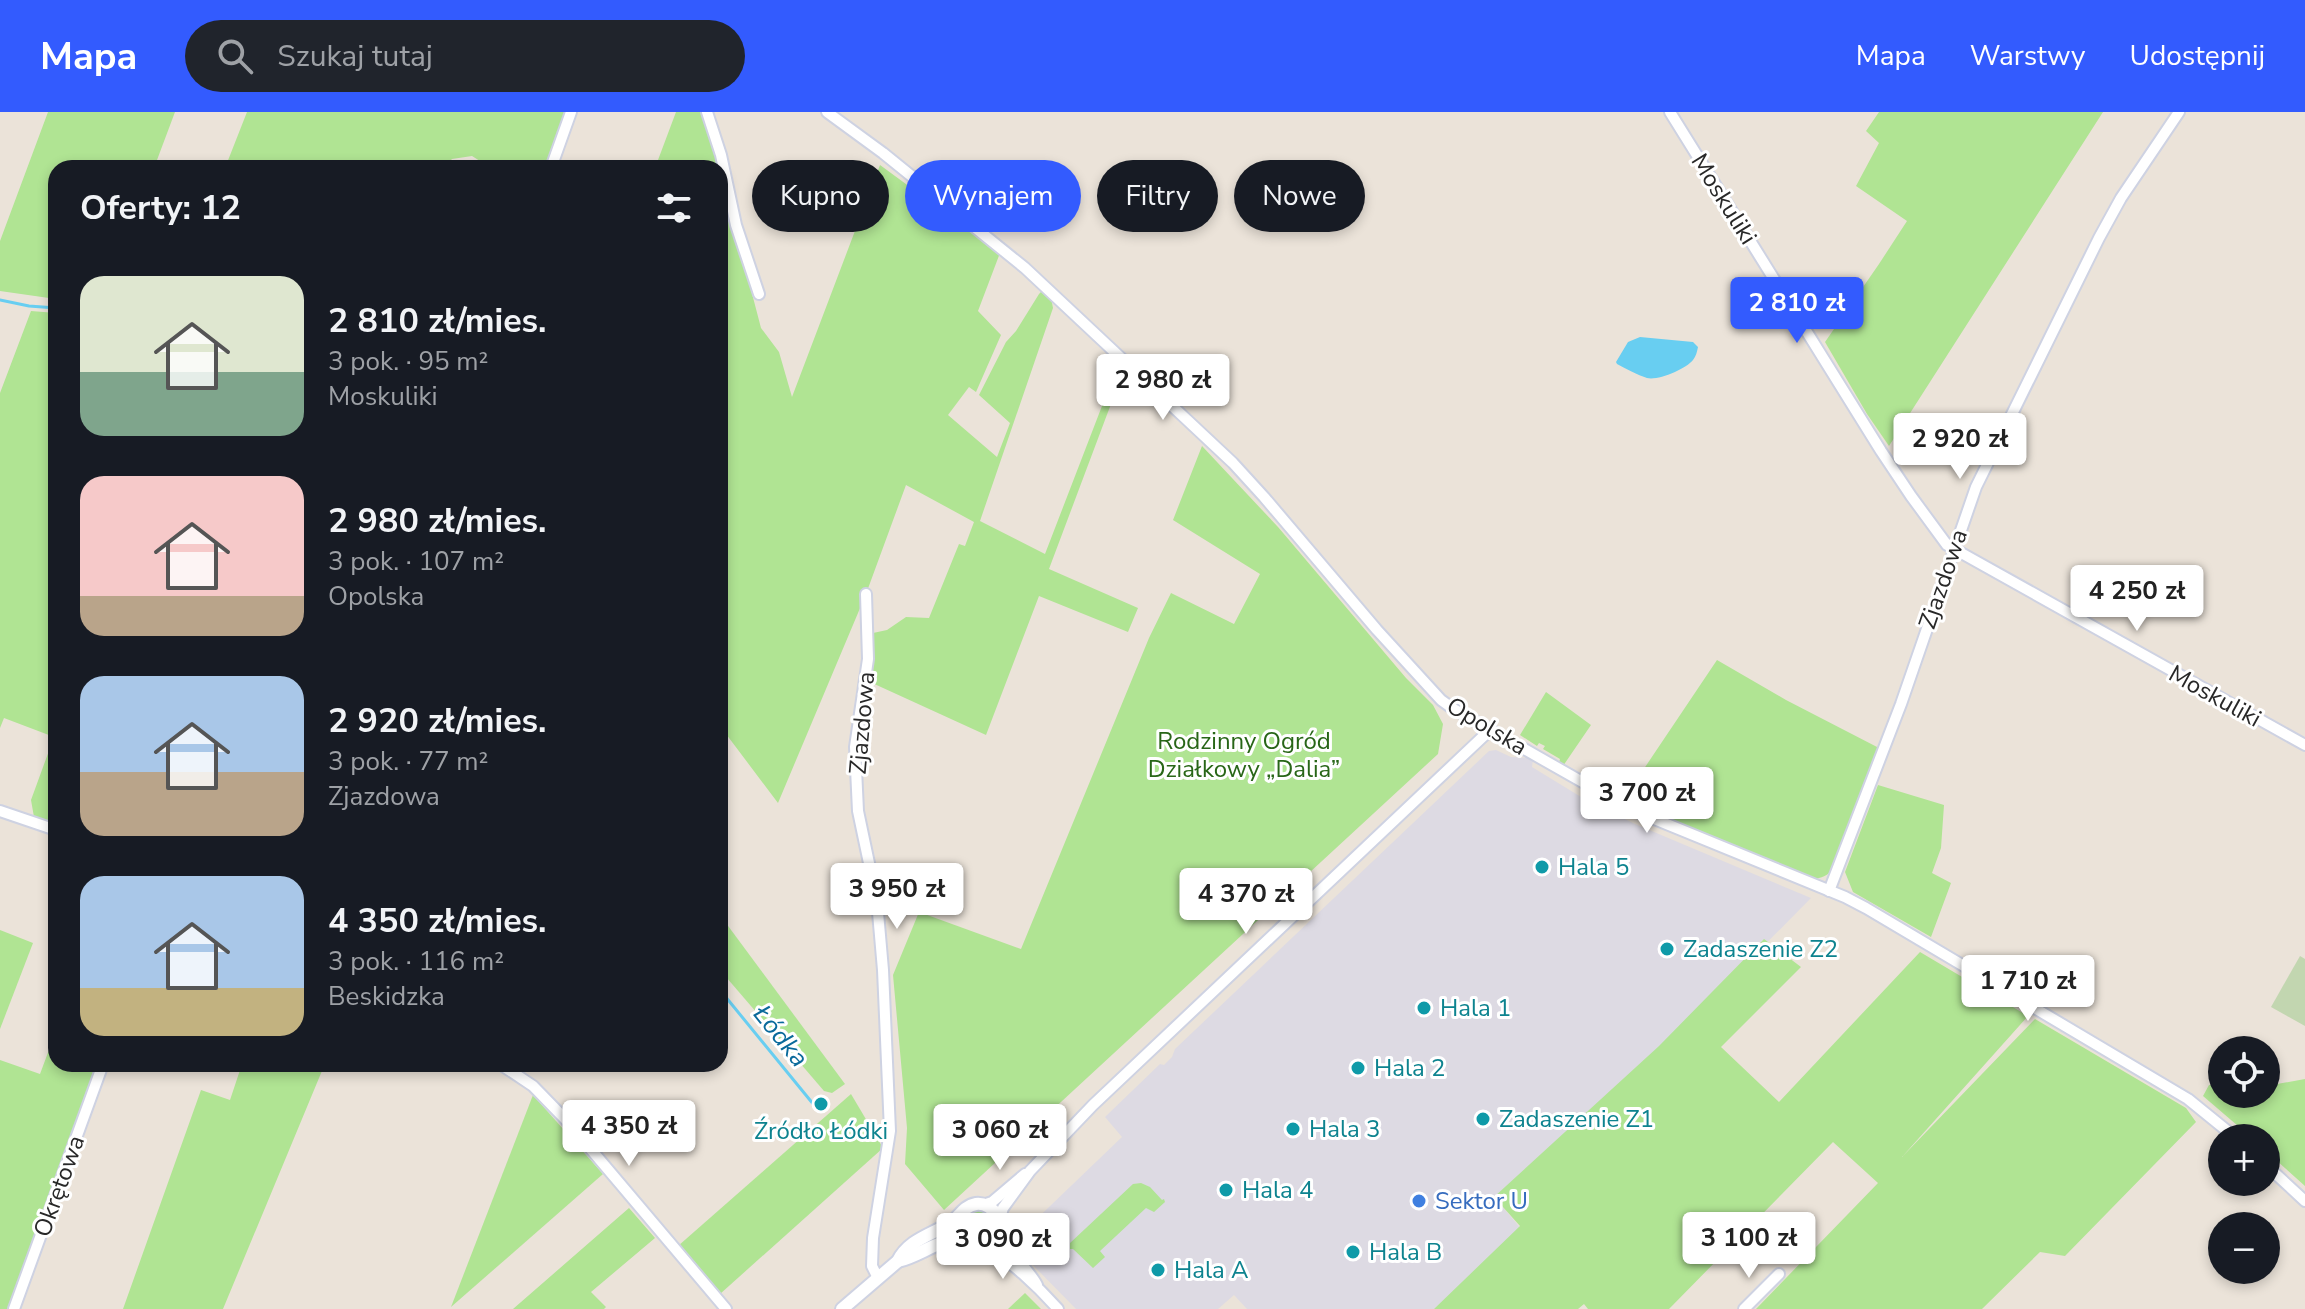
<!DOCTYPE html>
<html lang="pl">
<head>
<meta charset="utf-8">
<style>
	:root { --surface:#171b24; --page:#20242c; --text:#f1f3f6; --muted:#9ea1a6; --accent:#335bfe }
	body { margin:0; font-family:"Nunito Sans",sans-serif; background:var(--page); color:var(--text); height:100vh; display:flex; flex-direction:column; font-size:30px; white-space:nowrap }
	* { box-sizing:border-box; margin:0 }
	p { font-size:26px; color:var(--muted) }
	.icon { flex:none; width:44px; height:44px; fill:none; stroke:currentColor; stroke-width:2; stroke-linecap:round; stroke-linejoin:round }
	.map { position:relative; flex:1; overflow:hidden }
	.drawer { position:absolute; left:48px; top:48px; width:680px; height:912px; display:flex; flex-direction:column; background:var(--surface); border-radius:24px; box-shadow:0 4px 12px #0003 }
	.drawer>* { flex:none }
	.guide { position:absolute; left:752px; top:48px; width:760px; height:72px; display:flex; gap:16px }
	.tools { position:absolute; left:2208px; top:924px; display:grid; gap:16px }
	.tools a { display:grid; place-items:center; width:72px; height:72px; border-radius:50%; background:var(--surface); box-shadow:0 4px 12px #0003; font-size:40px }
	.price { position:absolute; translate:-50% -68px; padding:0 18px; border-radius:8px; background:#fff; color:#222; font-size:26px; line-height:52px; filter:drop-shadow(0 2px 4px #0008) }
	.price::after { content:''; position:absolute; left:50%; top:48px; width:24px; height:18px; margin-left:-12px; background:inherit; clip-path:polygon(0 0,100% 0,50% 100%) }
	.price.active { background:var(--accent); color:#fff }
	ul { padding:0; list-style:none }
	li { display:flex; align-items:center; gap:24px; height:200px; padding:0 32px }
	li span { display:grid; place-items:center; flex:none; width:224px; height:160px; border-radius:24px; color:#555 }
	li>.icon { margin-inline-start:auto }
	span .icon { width:96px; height:96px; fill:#fffc; stroke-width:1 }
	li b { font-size:34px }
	h2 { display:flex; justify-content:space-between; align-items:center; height:96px; padding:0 32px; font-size:34px }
	.chip { padding:0 28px; border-radius:36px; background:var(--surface); box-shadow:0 4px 12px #0003; font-size:28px; line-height:72px }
	.chip.active { background:var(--accent); color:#fff }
	header { display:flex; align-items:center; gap:48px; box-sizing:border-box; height:112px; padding:0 40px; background:var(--accent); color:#fff }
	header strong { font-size:38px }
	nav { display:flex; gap:44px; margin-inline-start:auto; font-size:28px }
	.search { width:560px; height:72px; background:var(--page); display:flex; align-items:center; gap:20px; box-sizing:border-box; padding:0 28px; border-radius:44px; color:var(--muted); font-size:30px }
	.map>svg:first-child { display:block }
	.industrial { fill:#dddae3 }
	.green { fill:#b0e493 }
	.cemetery { fill:#c2d6b0 }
	.water { fill:#68cef1 }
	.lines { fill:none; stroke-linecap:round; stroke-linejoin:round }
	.stream { stroke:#68cef1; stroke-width:3 }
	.minor-casing { stroke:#ced2e2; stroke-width:14 }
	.tertiary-casing { stroke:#ced2e2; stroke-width:16 }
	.minor { stroke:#fff; stroke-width:10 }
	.tertiary { stroke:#fff; stroke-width:12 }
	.culture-dot { fill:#0f9aa8; stroke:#fff; stroke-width:3 }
	.shop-dot { fill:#3f7fe0; stroke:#fff; stroke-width:3 }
	.labels { text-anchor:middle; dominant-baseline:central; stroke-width:6; stroke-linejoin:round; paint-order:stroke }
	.street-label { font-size:24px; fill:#282828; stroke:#fff }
	.park-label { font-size:24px; fill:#286617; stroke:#fff }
	.culture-label { font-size:24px; fill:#0d838f; stroke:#fff; text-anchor:start }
	.shop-label { font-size:24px; fill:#366cbe; stroke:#fff; text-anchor:start }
	.water-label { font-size:26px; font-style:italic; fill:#0a6a9b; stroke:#fff }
</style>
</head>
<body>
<header>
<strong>Mapa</strong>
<div class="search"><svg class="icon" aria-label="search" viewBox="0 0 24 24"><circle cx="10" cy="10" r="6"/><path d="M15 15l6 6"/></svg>Szukaj tutaj</div>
<nav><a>Mapa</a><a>Warstwy</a><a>Udostępnij</a></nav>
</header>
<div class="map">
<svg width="2305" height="1197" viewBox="0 0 2305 1197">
	<rect width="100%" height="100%" fill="#ebe3d9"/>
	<path class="industrial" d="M1496 638 1511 645 1531 646 1533 648 1532 655 1586 688 1635 712 1811 786 1641 958 1501 1093 1522 1118 1434 1197H1247L1234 1183 1218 1197H1076L1024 1144 1023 1120 1122 1025 1105 1005 1160 952 1164 953 1172 945 1175 937 1489 639Z"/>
	<g class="green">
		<path d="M48 0H175L154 56H56V187L0 179V129Z"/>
		<path d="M247 0H567L547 56H491L472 44 452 47 444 56H225Z"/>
		<path d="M676 0H701L715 36 719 56H655Z"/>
		<path d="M1879 0H2103L1889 334 1867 302 1825 230 1879 152 1907 109 1856 74 1879 31 1866 19Z"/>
		<path d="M880 53 1000 141 978 199 1001 223 976 280 969 275 948 303 997 345 1010 311 979 283 1006 230 1016 219 1039 182 1043 178 1051 186 1053 196 980 409 1045 442 1117 255 1123 260 1049 457 1138 496 1128 520 1039 484 986 623 870 570 873 521 887 518 906 505 929 506 959 432 965 434 974 410 906 373 866 482 778 691 720 614V59L761 216 779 240 792 285Z"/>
		<path d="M31 199 56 201V710L34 705 31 688 54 625 4 606 0 616V281Z"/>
		<path d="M1202 334 1278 415 1406 566 1433 593 1443 612 1438 642 944 1098 905 1052 907 1016 893 863 919 800 1021 837 1149 526 1171 481 1234 512 1260 462 1173 408Z"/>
		<path d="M1717 548 1786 588 1879 636 1836 752C1830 762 1826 765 1814 767L1623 688Z"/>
		<path d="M1546 580 1591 613 1563 654 1559 651 1560 647 1543 637 1545 634 1539 631 1537 634 1520 623Z"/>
		<path d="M1878 673 1944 693 1941 736 1932 761 1951 771 1931 825 1853 780 1845 760Z"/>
		<path d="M720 803 845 972 832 981 824 979 720 858Z"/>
		<path d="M0 818 33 831 0 917Z"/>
		<path d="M1764 827 1801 855 1721 935 1779 990 1920 840 2028 904 1902 1045 2035 907 2186 996 2196 1010 2065 1144 2040 1140 1982 1197H1756L1878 1071 1833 1030 1669 1197H1588L1584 1192 1578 1197H1434L1520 1114 1494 1085 1659 934Z"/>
		<path d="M56 919V952H101L11 1197H0V948L40 962Z"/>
		<path d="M242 952H320L324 954 223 1197H123L201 978 230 988Z"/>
		<path d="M2305 967V1074L2266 1039V1026H2252L2203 984 2209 973H2222V982H2266V974Z"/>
		<path d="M851 982 883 1036 720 1182 678 1134Z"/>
		<path d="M533 983 603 1062 451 1195Z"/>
		<path d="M1141 1071 1150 1075 1162 1088 1164 1087 1165 1090 1154 1100 1146 1096 1100 1139 1105 1145 1093 1156 1073 1137H1070V1131L1133 1072Z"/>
		<path d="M629 1096 655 1126 591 1180 606 1195 604 1197H513Z"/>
		<circle cx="978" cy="1113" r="14"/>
		<path d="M1025 1181 1041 1197H1008Z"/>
	</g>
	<path class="cemetery" d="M2300 844 2305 847V914L2271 895Z"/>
	<g class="water">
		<path d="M1825 196 1836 206 1829 216 1824 214 1816 205 1817 199Z"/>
		<path d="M1640 225 1693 230 1698 235C1697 240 1696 244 1693 248 1686 257 1658 269 1647 266 1637 263 1627 257 1617 252L1616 250 1628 230Z"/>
	</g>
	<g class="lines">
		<g class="stream">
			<path d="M0 188 29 194 56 196"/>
			<path d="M720 878 814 993"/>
		</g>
		<g class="minor-casing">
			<g id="minor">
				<path d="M707 0 721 43 736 113 759 182"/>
				<path d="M827 0 883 41 1025 156 1233 351 1264 385 1377 518 1441 588 1452 596 1630 697 1845 785 1866 796 2188 987 2236 1026"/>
				<path d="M1670 0 1881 339 1911 384 1947 433 2305 633"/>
				<path d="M551 56 571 0"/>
				<path d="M866 482 868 547 855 635 858 699 877 789 883 858 890 1019 873 1126 872 1154 878 1166"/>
				<path d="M0 699 56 718"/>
				<path d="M1829 779 1901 592 1976 375 2099 126 2121 86 2179 0"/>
				<path d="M500 952 533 974 567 1009 726 1197"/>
				<path d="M2266 1053 2305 1089"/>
				<path d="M983 1093 992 1090 1025 1062"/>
				<path d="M999 1109 1003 1096 1030 1059 1093 993 1490 618"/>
				<path d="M999 1118C1004 1139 1027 1154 1037 1173"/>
				<path d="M983 1134C1007 1144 1041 1178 1058 1197"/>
				<path d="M14 1197 103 952"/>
				<path d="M1744 1197 1779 1162"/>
			</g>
		</g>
		<g class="tertiary-casing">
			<g id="tertiary">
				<path d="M898 1149C920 1144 938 1127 962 1127"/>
				<path d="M842 1197 898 1149C909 1127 932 1123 952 1110 960 1104 964 1094 976 1092 984 1091 992 1096 997 1103 1000 1108 1000 1115 998 1121 988 1147 951 1134 959 1104"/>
			</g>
		</g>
		<use href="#minor" class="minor"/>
		<use href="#tertiary" class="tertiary"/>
	</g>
	<g class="culture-dot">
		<circle cx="1542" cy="755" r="8"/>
		<circle cx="1667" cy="837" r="8"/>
		<circle cx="1424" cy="896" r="8"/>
		<circle cx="1358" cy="956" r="8"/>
		<circle cx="821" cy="992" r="8"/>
		<circle cx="1483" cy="1007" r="8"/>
		<circle cx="1293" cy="1017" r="8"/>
		<circle cx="1226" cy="1078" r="8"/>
		<circle cx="1353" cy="1140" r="8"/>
		<circle cx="1158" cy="1158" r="8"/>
	</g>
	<circle class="shop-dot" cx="1419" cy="1089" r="8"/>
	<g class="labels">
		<g class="street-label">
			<text transform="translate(1724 87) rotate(58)">Moskuliki</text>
			<text transform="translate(1943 467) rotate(-71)">Zjazdowa</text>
			<text transform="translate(2215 584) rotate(29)">Moskuliki</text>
			<text transform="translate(862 611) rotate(-85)">Zjazdowa</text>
			<text transform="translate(1487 614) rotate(31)">Opolska</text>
			<text transform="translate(59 1074) rotate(-70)">Okrętowa</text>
		</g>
		<g class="park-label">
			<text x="1244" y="629">Rodzinny Ogród<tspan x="1244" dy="28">Działkowy „Dalia”</tspan></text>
		</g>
		<g class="culture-label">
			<text x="1558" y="755">Hala 5</text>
			<text x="1683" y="837">Zadaszenie Z2</text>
			<text x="1440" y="896">Hala 1</text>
			<text x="1374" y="956">Hala 2</text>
			<text x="1499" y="1007">Zadaszenie Z1</text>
			<text x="1309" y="1017">Hala 3</text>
			<text x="821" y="1019" text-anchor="middle">Źródło Łódki</text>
			<text x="1242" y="1078">Hala 4</text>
			<text x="1369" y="1140">Hala B</text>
			<text x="1174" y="1158">Hala A</text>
		</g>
		<g class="shop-label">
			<text x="1435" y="1089">Sektor U</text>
		</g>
		<g class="water-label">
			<text transform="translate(781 924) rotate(51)">Łódka</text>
		</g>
	</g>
</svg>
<div class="tools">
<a><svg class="icon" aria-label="locate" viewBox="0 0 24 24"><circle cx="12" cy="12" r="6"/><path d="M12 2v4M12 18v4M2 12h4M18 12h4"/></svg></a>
<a>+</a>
<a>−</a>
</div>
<b class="price active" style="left:1797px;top:233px">2 810 zł</b>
<b class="price" style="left:1163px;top:310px">2 980 zł</b>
<b class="price" style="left:1960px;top:369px">2 920 zł</b>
<b class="price" style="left:2137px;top:521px">4 250 zł</b>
<b class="price" style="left:1647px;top:723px">3 700 zł</b>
<b class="price" style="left:897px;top:819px">3 950 zł</b>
<b class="price" style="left:1246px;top:824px">4 370 zł</b>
<b class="price" style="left:2028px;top:911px">1 710 zł</b>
<b class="price" style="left:629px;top:1056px">4 350 zł</b>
<b class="price" style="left:1000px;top:1060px">3 060 zł</b>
<b class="price" style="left:1749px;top:1168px">3 100 zł</b>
<b class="price" style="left:1003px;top:1169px">3 090 zł</b>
<div class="guide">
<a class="chip">Kupno</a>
<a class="chip active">Wynajem</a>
<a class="chip">Filtry</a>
<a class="chip">Nowe</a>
</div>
<section class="drawer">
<h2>Oferty: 12<svg class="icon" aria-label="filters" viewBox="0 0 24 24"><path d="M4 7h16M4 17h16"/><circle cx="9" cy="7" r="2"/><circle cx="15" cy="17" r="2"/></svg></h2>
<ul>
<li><span style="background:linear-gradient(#dfe7d0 60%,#7fa58c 0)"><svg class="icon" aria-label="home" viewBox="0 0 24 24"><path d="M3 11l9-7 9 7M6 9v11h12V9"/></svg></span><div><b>2 810 zł/mies.</b><p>3 pok. · 95 m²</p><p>Moskuliki</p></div></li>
<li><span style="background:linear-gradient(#f6c9c9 75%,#b9a48a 0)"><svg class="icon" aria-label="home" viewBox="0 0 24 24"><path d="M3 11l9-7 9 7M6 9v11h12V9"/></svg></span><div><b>2 980 zł/mies.</b><p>3 pok. · 107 m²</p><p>Opolska</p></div></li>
<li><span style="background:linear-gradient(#a9c7e8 60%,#b9a48a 0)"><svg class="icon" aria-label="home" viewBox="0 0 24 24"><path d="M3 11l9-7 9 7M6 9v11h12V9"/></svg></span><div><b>2 920 zł/mies.</b><p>3 pok. · 77 m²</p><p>Zjazdowa</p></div></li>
<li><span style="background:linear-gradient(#a9c7e8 70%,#c2b280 0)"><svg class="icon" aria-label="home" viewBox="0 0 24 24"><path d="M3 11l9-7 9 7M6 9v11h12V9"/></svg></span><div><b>4 350 zł/mies.</b><p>3 pok. · 116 m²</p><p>Beskidzka</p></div></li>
</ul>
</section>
</div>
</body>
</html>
